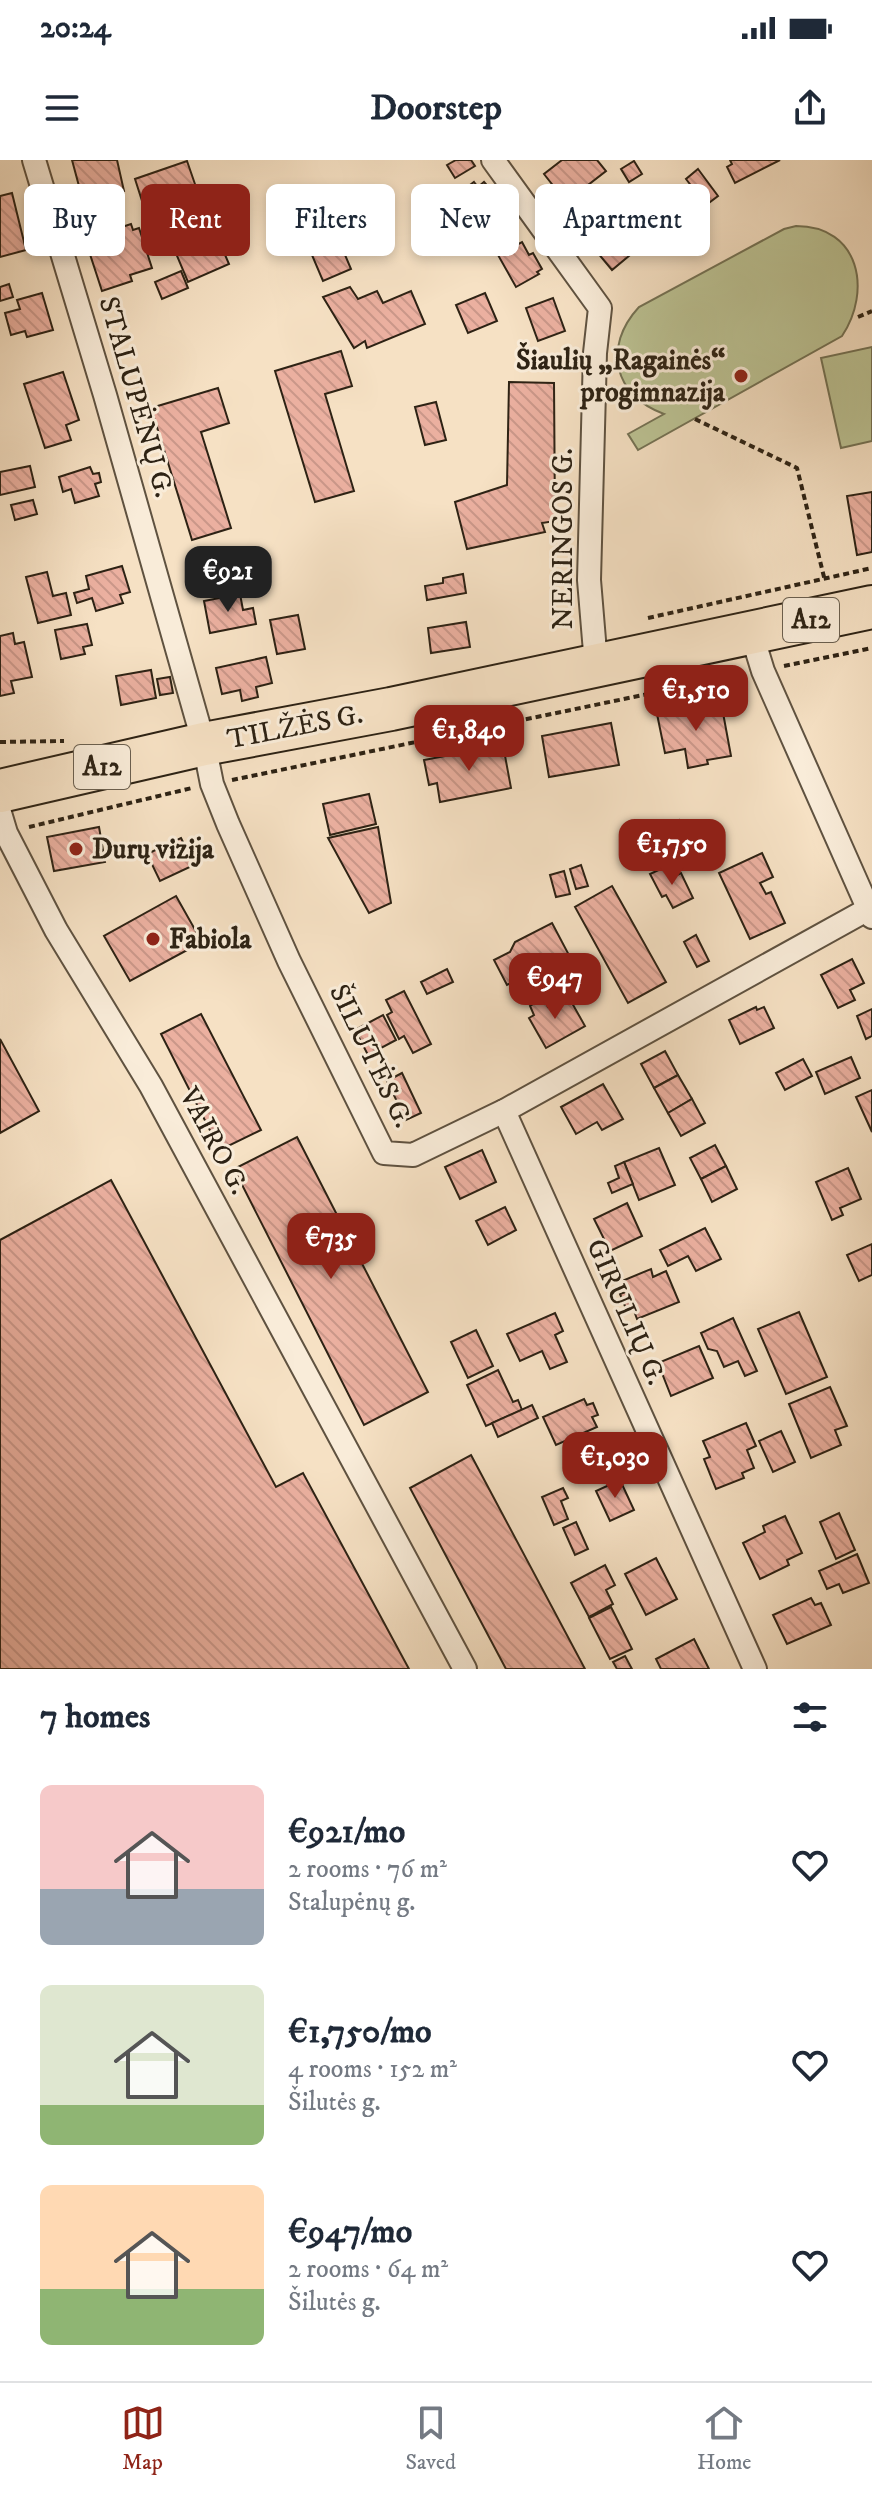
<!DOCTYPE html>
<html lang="en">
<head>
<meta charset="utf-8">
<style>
	:root { --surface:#fff; --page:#f2f2f3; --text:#1f2937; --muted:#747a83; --line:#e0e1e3; --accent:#8f2418 }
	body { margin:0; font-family:"IM FELL DW Pica",serif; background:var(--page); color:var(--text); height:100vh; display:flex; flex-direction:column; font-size:30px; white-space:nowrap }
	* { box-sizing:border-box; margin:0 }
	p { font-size:26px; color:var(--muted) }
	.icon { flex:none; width:44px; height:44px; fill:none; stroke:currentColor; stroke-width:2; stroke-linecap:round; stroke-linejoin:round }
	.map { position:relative; height:1509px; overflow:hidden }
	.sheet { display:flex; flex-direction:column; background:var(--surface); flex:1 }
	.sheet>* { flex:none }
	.banner { position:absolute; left:24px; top:24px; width:824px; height:72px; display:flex; gap:16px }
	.price { position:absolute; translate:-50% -68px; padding:0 18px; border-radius:16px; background:var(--accent); color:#fff; font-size:26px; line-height:52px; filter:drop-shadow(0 2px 4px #0008) }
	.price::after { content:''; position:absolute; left:50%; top:48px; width:24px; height:18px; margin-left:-12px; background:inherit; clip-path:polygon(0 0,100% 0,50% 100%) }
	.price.current { background:#222; color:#fff }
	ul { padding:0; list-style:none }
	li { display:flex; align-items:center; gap:24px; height:200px; padding:0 40px }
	li span { display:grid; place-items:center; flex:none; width:224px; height:160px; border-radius:12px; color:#555 }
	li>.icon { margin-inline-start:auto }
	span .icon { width:96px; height:96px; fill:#fffc; stroke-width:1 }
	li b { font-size:34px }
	h2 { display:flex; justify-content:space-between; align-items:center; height:96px; padding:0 40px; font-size:34px }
	.tag { padding:0 28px; border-radius:12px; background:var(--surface); box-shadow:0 4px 12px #0003; font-size:28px; line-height:72px }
	.tag.current { background:var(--accent); color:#fff }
	.status { display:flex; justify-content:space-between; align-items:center; height:56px; padding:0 40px; background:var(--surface); direction:ltr }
	.status svg { height:22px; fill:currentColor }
	header { display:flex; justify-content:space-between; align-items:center; height:104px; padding:0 40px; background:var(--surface); font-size:36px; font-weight:700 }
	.dock { display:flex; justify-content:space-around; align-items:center; height:112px; border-top:2px solid var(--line); background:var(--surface); font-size:22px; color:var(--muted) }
	.dock a { display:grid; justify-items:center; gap:4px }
	.dock .current { color:var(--accent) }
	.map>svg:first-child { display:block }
	.grass { fill:#bcc394; stroke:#747254; stroke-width:2 }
	.building { fill:url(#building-back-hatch); stroke:#2d2214; stroke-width:2 }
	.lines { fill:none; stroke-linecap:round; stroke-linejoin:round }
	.street-casing { stroke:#5f5240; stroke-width:26 }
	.highway-casing { stroke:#2d2214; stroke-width:46 }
	.path { stroke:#2d2214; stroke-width:4; stroke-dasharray:6 4; stroke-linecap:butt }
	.street { stroke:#f9ecd9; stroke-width:22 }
	.highway { stroke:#f6e1c4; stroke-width:42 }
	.poi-dot { fill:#8f2418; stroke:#f9ecd9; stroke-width:3 }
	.labels { text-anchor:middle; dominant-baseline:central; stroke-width:6; stroke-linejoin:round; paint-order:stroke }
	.shield { fill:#f9ecd9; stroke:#6a5f4f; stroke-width:2 }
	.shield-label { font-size:26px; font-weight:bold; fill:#2d2214 }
	.poi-label { font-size:28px; font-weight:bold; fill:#2d2214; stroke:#f9ecd9; text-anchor:start }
	.street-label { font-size:28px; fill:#2d2214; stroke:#f9ecd9 }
</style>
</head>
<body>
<div class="status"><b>20:24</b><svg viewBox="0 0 49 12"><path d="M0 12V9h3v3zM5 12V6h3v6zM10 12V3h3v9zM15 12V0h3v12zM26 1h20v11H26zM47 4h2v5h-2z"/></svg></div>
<header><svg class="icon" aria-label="menu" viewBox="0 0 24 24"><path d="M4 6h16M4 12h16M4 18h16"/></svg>Doorstep<svg class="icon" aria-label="share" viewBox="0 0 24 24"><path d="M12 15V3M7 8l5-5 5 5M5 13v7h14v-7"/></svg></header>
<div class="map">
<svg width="872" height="1509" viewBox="0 0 872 1509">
	<defs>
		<pattern id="building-back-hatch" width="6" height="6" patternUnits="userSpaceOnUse" patternTransform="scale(2)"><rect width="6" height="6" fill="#ebb0a0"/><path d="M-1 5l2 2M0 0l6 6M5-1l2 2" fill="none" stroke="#ca9789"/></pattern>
	</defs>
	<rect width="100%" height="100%" fill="#f6e1c4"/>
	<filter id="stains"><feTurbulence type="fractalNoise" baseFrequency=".0025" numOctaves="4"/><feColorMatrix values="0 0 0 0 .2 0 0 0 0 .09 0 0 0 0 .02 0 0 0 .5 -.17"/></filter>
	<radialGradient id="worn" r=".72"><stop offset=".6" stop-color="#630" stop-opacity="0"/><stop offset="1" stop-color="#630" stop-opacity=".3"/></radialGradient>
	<g class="grass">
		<path d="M796 66C860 66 872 131 842 176L638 290 628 274 664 254C614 236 602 187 639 147L784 69Z"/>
		<path d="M872 187V281L841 288 821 198Z"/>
	</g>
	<g class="building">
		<path d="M72 0H117L124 31 83 41Z"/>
		<path d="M456 0H471L475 6 455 18 447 5Z"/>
		<path d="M562 0H597L606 11 566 42 544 14Z"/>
		<path d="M730 0H780L735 23 727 7 732 4Z"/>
		<path d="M187 1 196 27 143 44 135 19Z"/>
		<path d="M634 1 642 14 629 22 621 9Z"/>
		<path d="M698 9 718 36 706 45 686 19Z"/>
		<path d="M474 22 478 27 484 22 503 44 476 67 457 44 465 37 461 32Z"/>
		<path d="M12 33 26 90 0 97V36Z"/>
		<path d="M646 43 665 66 612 110 592 86 597 81 588 71 616 48 622 55 629 49 632 54Z"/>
		<path d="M286 44 290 56 280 60 275 48Z"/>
		<path d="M444 45 456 75 436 83 424 54Z"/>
		<path d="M311 54 316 66 273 83 268 71Z"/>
		<path d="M131 64 133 70 139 68 152 108 130 115 132 121 102 131 85 79Z"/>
		<path d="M216 74 229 104 188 122 175 91Z"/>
		<path d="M337 76 351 109 323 121 309 88Z"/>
		<path d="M522 82 529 95 533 93 542 109 537 112 539 114 516 127 498 95Z"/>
		<path d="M181 111 188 128 162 139 155 122Z"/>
		<path d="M9 124 13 137 0 141V127Z"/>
		<path d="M350 127 358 139 377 131 383 143 411 131 425 164 367 188 365 181 354 188 323 137Z"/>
		<path d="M42 133 53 170 27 177 25 171 11 175 5 153 20 149 17 140Z"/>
		<path d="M485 133 497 161 468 173 456 145Z"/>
		<path d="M553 138 565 171 538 181 526 148Z"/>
		<path d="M341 191 352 226 325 234 354 331 315 342 275 211Z"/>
		<path d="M63 212 79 260 66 265 71 280 45 288 24 224Z"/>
		<path d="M509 222 554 223 555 361 542 363 545 372 467 389 455 342 507 325Z"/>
		<path d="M218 228 229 263 201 272 231 368 192 380 151 248Z"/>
		<path d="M436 242 446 280 425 285 415 247Z"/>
		<path d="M30 306 35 327 0 335V312Z"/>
		<path d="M90 307 93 314 99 313 101 322 95 324 99 336 75 343 71 329 63 332 59 317Z"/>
		<path d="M872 332V392L857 395 847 336Z"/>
		<path d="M33 340 37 354 15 360 11 345Z"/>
		<path d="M122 406 130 432 120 435 123 443 96 451 92 438 77 443 74 433 89 429 86 416Z"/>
		<path d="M47 412 53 436 66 433 71 455 38 463 26 417Z"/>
		<path d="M463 414 466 433 427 440 425 426 443 423V418Z"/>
		<path d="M240 434 243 450 253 448 256 464 210 473 204 441Z"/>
		<path d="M298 455 305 489 277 494 270 460Z"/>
		<path d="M466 462 470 487 431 493 428 468Z"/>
		<path d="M87 464 92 485 83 487 85 494 61 499 55 470Z"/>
		<path d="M13 473 15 484 24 482 32 517 11 521 14 533 0 536V476Z"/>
		<path d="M266 497 272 523 256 527 258 537 242 541 240 530 222 534 216 508Z"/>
		<path d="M151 510 156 538 121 545 116 516Z"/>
		<path d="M170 517 173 533 160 535 157 519Z"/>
		<path d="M721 542 731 596 707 600 708 604 688 608 685 589 665 593 657 554Z"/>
		<path d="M611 563 619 605 549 617 542 576Z"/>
		<path d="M503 585 511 628 440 642 437 623 429 625 424 600Z"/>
		<path d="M369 634 376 664 330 675 323 644Z"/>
		<path d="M679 660 684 679 673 682 668 663Z"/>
		<path d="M665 664 671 683 660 686 654 667Z"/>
		<path d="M99 667 105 702 54 711 47 677Z"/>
		<path d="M378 667 391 743 369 753 328 678Z"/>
		<path d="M181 678 194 705 160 721 147 694Z"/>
		<path d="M762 693 773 717 760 723 766 734 771 732 785 763 750 779 719 713Z"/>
		<path d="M581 705 588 726 576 729 570 709Z"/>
		<path d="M667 706 673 717 681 713 693 738 673 748 666 735 662 737 650 714Z"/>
		<path d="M564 711 570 734 556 737 550 715Z"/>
		<path d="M612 726 666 822 628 843 575 747Z"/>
		<path d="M176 736 202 782 130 821 104 776Z"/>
		<path d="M552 763 570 797 544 811 542 807 507 825 494 800 510 792 515 782Z"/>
		<path d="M696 775 709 801 697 807 684 782Z"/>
		<path d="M852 799 864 823 850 830 855 840 838 848 821 815Z"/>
		<path d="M447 809 453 822 427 834 421 822Z"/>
		<path d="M404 831 431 884 413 893 404 876 399 879 387 855 392 852 386 840Z"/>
		<path d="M568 836 585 866 546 888 529 858 534 855 530 846 543 838 548 847Z"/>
		<path d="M756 847 757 850 764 847 774 868 740 884 729 860Z"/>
		<path d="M872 849V876L866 879 857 856Z"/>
		<path d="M201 854 261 970 220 990 161 874Z"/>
		<path d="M383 855 396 880 368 895 355 870Z"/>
		<path d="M0 879 39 951 0 973Z"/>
		<path d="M665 891 678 915 654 928 641 904Z"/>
		<path d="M851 897 860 918 825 934 816 912Z"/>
		<path d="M803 899 812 916 785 930 776 913Z"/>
		<path d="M402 913 421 953 406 960 387 921Z"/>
		<path d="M678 915 692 939 668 953 654 928Z"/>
		<path d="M603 924 623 959 602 970 597 962 576 974 561 947Z"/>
		<path d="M872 930V972L856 937Z"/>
		<path d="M692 939 705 963 681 976 668 953Z"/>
		<path d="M297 977 428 1232 364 1265 234 1009Z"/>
		<path d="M715 985 726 1006 701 1019 690 998Z"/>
		<path d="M659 988 675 1025 639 1040 624 1002Z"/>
		<path d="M482 990 496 1022 460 1039 445 1007Z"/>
		<path d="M624 1002 633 1024 612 1033 608 1023 619 1018 615 1006Z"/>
		<path d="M726 1006 737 1029 712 1042 701 1019Z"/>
		<path d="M848 1008 861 1039 840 1048 843 1055 832 1060 816 1022Z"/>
		<path d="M111 1020 276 1327 303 1313 409 1509H0V1080Z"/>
		<path d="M627 1043 642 1076 610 1091 594 1059Z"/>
		<path d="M505 1047 516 1070 488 1085 476 1061Z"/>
		<path d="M705 1068 721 1099 696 1111 688 1096 668 1106 660 1090Z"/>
		<path d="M872 1084V1115L859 1121 847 1095Z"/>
		<path d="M651 1109 653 1117 666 1111 679 1142 637 1159 633 1148 627 1151 620 1134 626 1132 622 1121Z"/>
		<path d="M799 1152 827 1217 786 1234 758 1169Z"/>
		<path d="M555 1153 563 1171 555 1175 567 1202 550 1209 542 1191 520 1201 507 1174Z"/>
		<path d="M733 1158 757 1211 745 1216 738 1201 724 1207 717 1191 708 1189 701 1173Z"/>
		<path d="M476 1170 493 1206 468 1218 451 1182Z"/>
		<path d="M699 1186 713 1218 671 1236 658 1203Z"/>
		<path d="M498 1210 513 1242 518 1240 522 1250 486 1266 467 1225Z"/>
		<path d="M830 1227 847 1266 835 1270 841 1285 811 1298 789 1244Z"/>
		<path d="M584 1239 587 1245 593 1243 598 1255 592 1257 597 1267 556 1285 543 1257Z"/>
		<path d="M532 1245 538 1258 498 1277 492 1263Z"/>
		<path d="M746 1263 756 1286 747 1290 754 1308 742 1313 744 1318 716 1329 704 1299 710 1297 703 1281Z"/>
		<path d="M781 1271 795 1302 773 1312 759 1281Z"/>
		<path d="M471 1295 585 1509H506L410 1328Z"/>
		<path d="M620 1320 634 1350 610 1361 596 1331Z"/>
		<path d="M563 1328 568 1338 561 1341 568 1359 554 1365 542 1337Z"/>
		<path d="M839 1353 855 1390 836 1399 820 1362Z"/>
		<path d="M785 1356 802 1393 787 1400 789 1405 760 1419 743 1383 765 1372 763 1366Z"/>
		<path d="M576 1362 588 1389 575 1395 563 1368Z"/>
		<path d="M857 1394 869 1423 843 1433 839 1424 827 1429 819 1411Z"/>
		<path d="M656 1398 677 1439 646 1455 625 1414Z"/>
		<path d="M605 1405 615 1425 606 1430 613 1444 589 1457 571 1423Z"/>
		<path d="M811 1438 815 1445 821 1443 831 1465 787 1484 773 1455Z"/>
		<path d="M611 1447 632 1489 610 1499 589 1458Z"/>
		<path d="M694 1479 709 1509H661L656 1499Z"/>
		<path d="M625 1496 632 1509H617L613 1502Z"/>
	</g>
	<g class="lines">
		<g class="street-casing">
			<g id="street">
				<path d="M34 0 105 235 204 584 212 624 228 664 289 801 384 993 413 995 504 951 872 747"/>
				<path d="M493 0 600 148 595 193 589 420 596 504"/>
				<path d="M751 472 763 511 872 757"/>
				<path d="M0 653 6 673 56 770 151 926 465 1509"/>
				<path d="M504 951 755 1509"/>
			</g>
		</g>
		<g class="highway-casing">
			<path id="highway" d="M0 631 204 584 391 549 872 447"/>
		</g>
		<g class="path">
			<path d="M858 157 872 151"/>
			<path d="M695 259 797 308 825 421"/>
			<path d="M648 458 872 408"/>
			<path d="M784 506 872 488"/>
			<path d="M0 582 64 581"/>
			<path d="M232 620 740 515"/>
			<path d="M29 667 192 628"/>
		</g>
		<use href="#street" class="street"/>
		<use href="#highway" class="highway"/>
	</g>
	<g class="poi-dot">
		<circle cx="741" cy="216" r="8"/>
		<circle cx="76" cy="689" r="8"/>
		<circle cx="153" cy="779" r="8"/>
	</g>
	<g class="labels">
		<g class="shield">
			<rect x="783" y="438" width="56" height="44" rx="6"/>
			<rect x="74" y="585" width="56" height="44" rx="6"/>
		</g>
		<g class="shield-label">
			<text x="811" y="460">A12</text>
			<text x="102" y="607">A12</text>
		</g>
		<g class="poi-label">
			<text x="725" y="200" text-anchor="end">Šiaulių „Ragainės“<tspan x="725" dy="32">progimnazija</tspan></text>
			<text x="92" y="689">Durų vizija</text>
			<text x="169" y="779">Fabiola</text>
		</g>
		<g class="street-label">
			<text transform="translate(136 237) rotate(74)">STALUPĖNŲ G.</text>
			<text transform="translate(563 379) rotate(-90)">NERINGOS G.</text>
			<text transform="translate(295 567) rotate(-11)">TILŽĖS G.</text>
			<text transform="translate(371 896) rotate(64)">ŠILUTĖS G.</text>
			<text transform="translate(214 981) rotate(62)">VAIRO G.</text>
			<text transform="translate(626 1152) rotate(66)">GIRULIŲ G.</text>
		</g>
	</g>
	<rect width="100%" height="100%" filter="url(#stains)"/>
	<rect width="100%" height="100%" fill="url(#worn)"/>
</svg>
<b class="price current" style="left:228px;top:454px">€921</b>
<b class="price" style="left:696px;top:573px">€1,510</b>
<b class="price" style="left:469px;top:613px">€1,840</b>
<b class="price" style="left:672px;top:727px">€1,750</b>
<b class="price" style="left:555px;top:861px">€947</b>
<b class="price" style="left:331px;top:1121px">€735</b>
<b class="price" style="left:615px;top:1340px">€1,030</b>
<div class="banner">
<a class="tag">Buy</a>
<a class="tag current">Rent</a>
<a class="tag">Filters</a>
<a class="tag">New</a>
<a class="tag">Apartment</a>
</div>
</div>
<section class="sheet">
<h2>7 homes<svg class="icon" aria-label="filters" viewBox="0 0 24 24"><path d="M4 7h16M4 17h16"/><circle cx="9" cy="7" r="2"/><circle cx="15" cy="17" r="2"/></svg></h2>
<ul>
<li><span style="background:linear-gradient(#f6c9c9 65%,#9aa5b1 0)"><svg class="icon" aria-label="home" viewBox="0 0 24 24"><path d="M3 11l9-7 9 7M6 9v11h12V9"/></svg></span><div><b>€921/mo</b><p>2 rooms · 76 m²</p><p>Stalupėnų g.</p></div><svg class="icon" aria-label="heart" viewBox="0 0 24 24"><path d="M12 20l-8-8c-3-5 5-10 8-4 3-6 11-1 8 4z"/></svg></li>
<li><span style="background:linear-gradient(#dfe7d0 75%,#8fb573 0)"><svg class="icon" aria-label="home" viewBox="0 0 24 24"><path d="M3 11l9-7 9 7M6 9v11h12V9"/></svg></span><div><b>€1,750/mo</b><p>4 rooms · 152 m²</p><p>Šilutės g.</p></div><svg class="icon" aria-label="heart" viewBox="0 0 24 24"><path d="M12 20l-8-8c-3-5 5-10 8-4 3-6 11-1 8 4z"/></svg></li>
<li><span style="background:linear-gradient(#ffd9b3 65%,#8fb573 0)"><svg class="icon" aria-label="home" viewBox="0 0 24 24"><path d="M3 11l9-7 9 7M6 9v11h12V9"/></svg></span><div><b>€947/mo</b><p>2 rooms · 64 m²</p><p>Šilutės g.</p></div><svg class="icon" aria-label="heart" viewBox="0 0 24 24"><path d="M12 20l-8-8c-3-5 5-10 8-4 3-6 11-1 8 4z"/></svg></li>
</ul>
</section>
<nav class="dock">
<a class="current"><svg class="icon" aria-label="map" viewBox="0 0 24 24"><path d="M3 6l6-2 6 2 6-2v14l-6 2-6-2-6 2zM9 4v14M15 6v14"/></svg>Map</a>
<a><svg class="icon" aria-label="saved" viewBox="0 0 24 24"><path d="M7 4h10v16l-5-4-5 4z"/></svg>Saved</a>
<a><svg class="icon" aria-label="home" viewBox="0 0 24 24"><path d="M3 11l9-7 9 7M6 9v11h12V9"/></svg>Home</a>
</nav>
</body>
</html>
